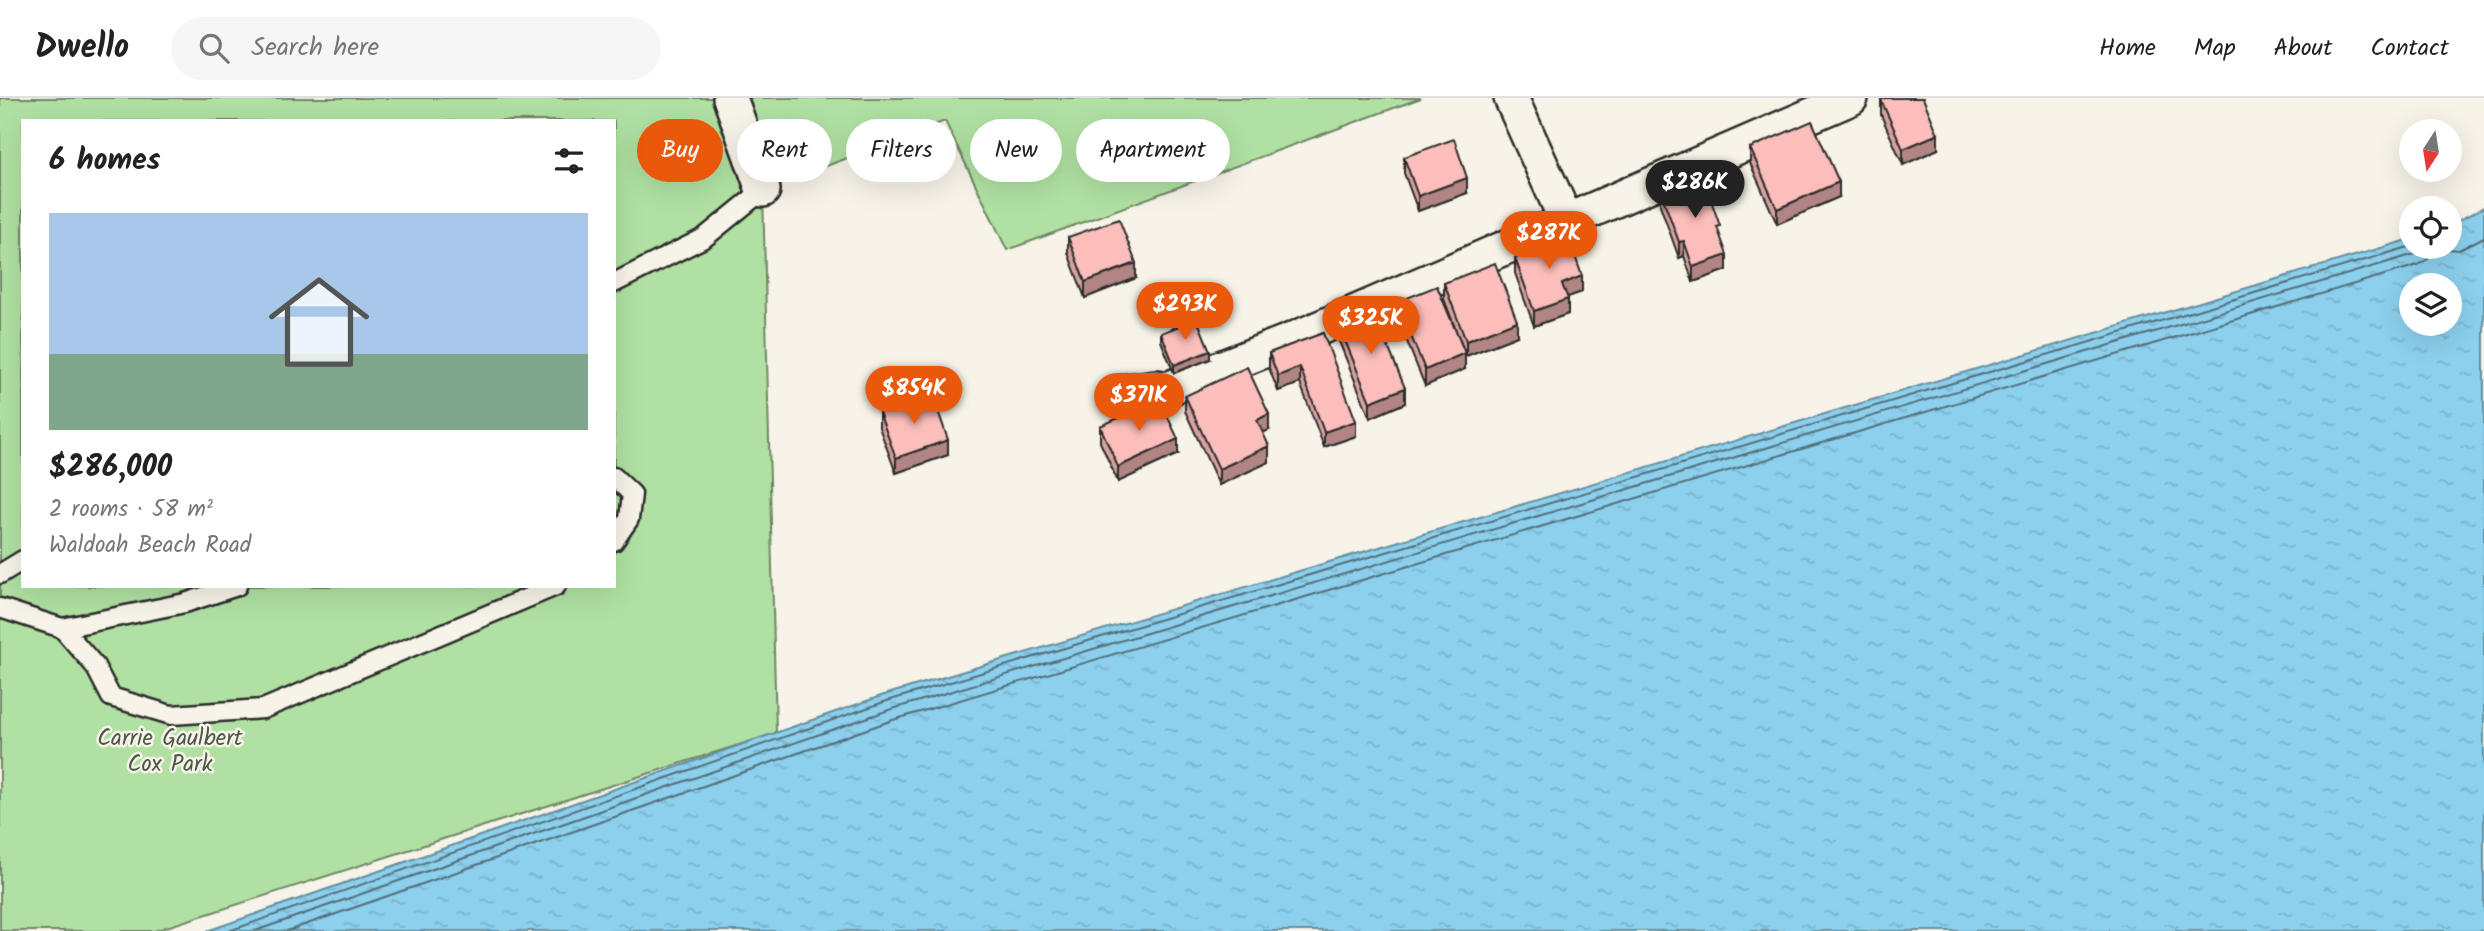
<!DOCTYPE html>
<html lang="en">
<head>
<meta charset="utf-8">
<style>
	:root { --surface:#fff; --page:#f6f6f6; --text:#222; --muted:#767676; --line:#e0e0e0; --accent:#ea580c }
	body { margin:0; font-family:Kalam,sans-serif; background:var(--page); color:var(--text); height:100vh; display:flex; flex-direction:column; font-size:26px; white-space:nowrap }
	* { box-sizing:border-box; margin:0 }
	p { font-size:23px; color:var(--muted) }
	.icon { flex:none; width:38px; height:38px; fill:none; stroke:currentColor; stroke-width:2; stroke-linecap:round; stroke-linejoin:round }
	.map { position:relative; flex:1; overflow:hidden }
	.panel { position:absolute; left:21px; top:21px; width:595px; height:469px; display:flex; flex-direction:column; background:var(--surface); border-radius:0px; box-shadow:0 7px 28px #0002 }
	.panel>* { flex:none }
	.guide { position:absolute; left:637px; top:21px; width:665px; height:63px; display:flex; gap:14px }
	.needle { width:46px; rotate:192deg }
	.buttons { position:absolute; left:2399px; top:21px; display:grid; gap:14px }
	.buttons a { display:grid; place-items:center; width:63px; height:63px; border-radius:50%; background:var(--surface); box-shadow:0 7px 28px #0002; font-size:35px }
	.price { position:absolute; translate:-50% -60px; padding:0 16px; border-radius:24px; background:var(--accent); color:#fff; font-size:23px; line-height:46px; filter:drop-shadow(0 2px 4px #0008) }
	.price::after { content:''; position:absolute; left:50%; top:42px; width:21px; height:16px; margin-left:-10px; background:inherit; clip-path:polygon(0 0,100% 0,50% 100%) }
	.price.current { background:#222; color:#fff }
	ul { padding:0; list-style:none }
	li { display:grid; align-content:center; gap:14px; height:371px; padding:0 28px }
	li span { display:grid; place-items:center; height:217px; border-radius:0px; color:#555 }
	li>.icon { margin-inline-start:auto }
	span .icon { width:126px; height:126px; fill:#fffc; stroke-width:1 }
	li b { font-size:30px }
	h2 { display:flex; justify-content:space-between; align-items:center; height:84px; padding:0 28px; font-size:30px }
	.pill { padding:0 24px; border-radius:32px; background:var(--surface); box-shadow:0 7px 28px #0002; font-size:24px; line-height:63px }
	.pill.current { background:var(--accent); color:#fff }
	header { display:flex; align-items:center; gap:42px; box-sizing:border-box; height:98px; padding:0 35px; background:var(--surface); border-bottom:2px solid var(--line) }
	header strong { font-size:33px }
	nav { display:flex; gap:38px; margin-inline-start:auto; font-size:24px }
	.search { width:490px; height:63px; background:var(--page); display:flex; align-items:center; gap:18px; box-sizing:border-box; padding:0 24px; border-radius:38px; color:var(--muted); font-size:26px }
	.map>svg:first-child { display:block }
	.green { fill:#b0e1a2; stroke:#6e8666; stroke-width:2; fill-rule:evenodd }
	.water { fill:url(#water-ripples); stroke:#658e9f; stroke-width:2; fill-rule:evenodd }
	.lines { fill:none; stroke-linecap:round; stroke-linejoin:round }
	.shore { stroke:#526d79; stroke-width:2 }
	.lane-casing { stroke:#2b2b2b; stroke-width:23 }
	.street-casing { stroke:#2b2b2b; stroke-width:38 }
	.lane { stroke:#f7f3e8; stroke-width:18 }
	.street { stroke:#f7f3e8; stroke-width:33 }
	.wall { fill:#d8a3a1; stroke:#2b2b2b; stroke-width:2 }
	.shaded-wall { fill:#b08583; stroke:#2b2b2b; stroke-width:2 }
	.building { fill:#fbbebb; stroke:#2b2b2b; stroke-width:2 }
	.labels { text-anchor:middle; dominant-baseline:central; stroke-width:5; stroke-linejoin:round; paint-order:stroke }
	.park-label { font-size:23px; fill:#4c5849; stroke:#f7f3e8 }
</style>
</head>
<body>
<header>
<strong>Dwello</strong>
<div class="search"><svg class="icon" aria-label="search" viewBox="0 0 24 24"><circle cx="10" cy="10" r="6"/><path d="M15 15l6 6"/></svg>Search here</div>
<nav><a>Home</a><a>Map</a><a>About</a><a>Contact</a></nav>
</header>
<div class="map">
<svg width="2484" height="833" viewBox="0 0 2484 833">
	<defs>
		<pattern id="water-ripples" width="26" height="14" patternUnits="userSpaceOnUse" patternTransform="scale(1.75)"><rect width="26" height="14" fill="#8cd0ed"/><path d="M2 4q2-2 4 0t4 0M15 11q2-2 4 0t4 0" fill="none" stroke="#79b3cb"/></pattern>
	</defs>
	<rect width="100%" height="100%" fill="#f7f3e8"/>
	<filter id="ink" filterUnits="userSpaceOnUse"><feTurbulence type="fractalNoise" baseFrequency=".0143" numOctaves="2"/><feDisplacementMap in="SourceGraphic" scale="14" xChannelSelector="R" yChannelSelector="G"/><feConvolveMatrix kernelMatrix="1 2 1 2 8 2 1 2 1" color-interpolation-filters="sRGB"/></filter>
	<g filter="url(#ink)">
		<path class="green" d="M0 0H1421L1007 152 945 23 763 92 776 635 154 833H0ZM23 23H614V488H23Z"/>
		<path class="water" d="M2484 109V833H207L884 597 2411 141 2412 149H2450V127ZM2412 187H2450V226H2412Z"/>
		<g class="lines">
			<g class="shore">
				<path d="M229 833 887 603 2412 148"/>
				<path d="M255 833 889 612 2415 156 2425 149"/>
				<path d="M287 833 893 622 2418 167 2428 161 2437 150 2459 152 2484 139"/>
			</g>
			<g class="lane-casing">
				<g id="lane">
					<path d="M614 185 704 140 763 92"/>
					<path d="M614 379 632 396 629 421 614 443"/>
					<path d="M0 476 23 462"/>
					<path d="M0 510 62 530 185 505 237 488"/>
					<path d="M62 530 95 568 111 599 171 617 263 611 556 488"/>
				</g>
			</g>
			<g class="street-casing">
				<g id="street">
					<path d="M730 0 763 92"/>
					<path d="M1511 0 1566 122"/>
					<path d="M1127 293 1156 289 1167 291 1294 241 1851 0"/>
				</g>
			</g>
			<use href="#lane" class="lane"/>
			<use href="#street" class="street"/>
		</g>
		<g class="wall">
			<path d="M1881 2 1938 51 1903 67 1881 17Z"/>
			<path d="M1750 50 1839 99 1777 126 1750 65Z"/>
			<path d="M1404 59 1467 95 1418 113 1404 75Z"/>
			<path d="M1660 92 1720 138 1727 172 1693 184 1684 158 1679 160 1660 107Z"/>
			<path d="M1068 139 1136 180 1085 200 1068 155Z"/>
			<path d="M1543 141 1582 194 1567 199 1568 216 1534 228 1515 175V160L1543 150Z"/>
			<path d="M1444 185 1517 238 1466 258 1444 201Z"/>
			<path d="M1397 204 1465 271 1425 288 1397 219Z"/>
			<path d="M1338 225 1405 305 1370 320 1338 241Z"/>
			<path d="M1161 235 1210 261 1174 275 1161 243Z"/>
			<path d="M1323 235 1356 338 1324 349 1300 285 1278 293 1269 270V255Z"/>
			<path d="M1185 298 1269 332 1262 335 1269 364 1219 387 1185 313Z"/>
			<path d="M879 314 948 357 896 375 879 329Z"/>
			<path d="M1100 328 1178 356 1118 384 1100 344Z"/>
		</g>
		<g class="shaded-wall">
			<path d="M1938 36V51L1903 67V51Z"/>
			<path d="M1467 80V95L1418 113V98Z"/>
			<path d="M1839 84V99L1777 126V111Z"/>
			<path d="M1684 143V158L1679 160V144Z"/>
			<path d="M1727 157V172L1693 184V169Z"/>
			<path d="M1136 165V180L1085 200V184Z"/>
			<path d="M1582 178V194L1562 201V186Z"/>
			<path d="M1568 201V216L1534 228V213Z"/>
			<path d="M1517 223V238L1466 258V243Z"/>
			<path d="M1210 253V261L1174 275V267Z"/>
			<path d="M1465 255V271L1425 288V272Z"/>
			<path d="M1300 269V285L1278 293V278Z"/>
			<path d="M1405 290V305L1370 320V304Z"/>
			<path d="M1269 316V332L1257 337V322Z"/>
			<path d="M1356 323V338L1324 349V334Z"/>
			<path d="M1178 341V356L1118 384V369Z"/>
			<path d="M948 342V357L896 375V360Z"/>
			<path d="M1269 348V364L1219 387V371Z"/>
		</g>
		<g class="building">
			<path d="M1885 0H1923L1938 36 1903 51 1881 2Z"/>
			<path d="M1812 23 1839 84 1777 111 1750 50Z"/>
			<path d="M1454 41 1467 80 1418 98 1404 59Z"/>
			<path d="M1702 76 1720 128 1717 129 1727 157 1693 169 1684 143 1679 144 1660 92Z"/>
			<path d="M1119 121 1136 165 1085 184 1068 139Z"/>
			<path d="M1566 132 1582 178 1562 186 1568 201 1534 213 1515 160 1546 149 1543 141Z"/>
			<path d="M1495 165 1517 223 1466 243 1444 185Z"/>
			<path d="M1437 188 1465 255 1425 272 1397 204Z"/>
			<path d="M1373 212 1405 290 1370 304 1338 225Z"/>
			<path d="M1197 221 1210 253 1174 267 1161 235Z"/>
			<path d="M1323 235 1356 323 1324 334 1300 269 1278 278 1269 255Z"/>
			<path d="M1247 269 1269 316 1257 322 1269 348 1219 371 1185 298Z"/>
			<path d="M932 295 948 342 896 360 879 314Z"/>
			<path d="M1160 302 1178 341 1118 369 1100 328Z"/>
		</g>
	</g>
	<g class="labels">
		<g class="park-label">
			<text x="170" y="641">Carrie Gaulbert<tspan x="170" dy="26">Cox Park</tspan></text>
		</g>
	</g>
</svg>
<div class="buttons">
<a><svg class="needle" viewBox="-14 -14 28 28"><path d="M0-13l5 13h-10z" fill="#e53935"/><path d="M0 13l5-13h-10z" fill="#767676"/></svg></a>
<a><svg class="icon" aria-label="locate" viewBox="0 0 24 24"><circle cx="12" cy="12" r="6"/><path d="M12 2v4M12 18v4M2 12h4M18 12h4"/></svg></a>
<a><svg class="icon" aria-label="layers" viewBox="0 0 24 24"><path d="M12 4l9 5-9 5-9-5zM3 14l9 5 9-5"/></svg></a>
</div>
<b class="price current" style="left:1695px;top:122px">$286K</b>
<b class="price" style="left:1549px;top:173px">$287K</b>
<b class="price" style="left:1185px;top:244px">$293K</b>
<b class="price" style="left:1371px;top:258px">$325K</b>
<b class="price" style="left:914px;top:328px">$854K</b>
<b class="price" style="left:1139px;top:335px">$371K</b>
<div class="guide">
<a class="pill current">Buy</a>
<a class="pill">Rent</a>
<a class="pill">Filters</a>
<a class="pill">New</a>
<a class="pill">Apartment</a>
</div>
<section class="panel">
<h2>6 homes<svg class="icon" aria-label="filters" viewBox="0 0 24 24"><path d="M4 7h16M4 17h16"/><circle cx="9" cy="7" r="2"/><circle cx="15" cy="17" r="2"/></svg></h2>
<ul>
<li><span style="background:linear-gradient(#a9c7e8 65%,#7fa58c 0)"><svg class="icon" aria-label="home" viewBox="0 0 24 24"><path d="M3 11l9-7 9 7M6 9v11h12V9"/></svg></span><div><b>$286,000</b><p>2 rooms · 58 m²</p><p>Waldoah Beach Road</p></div></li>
</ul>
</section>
</div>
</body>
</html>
